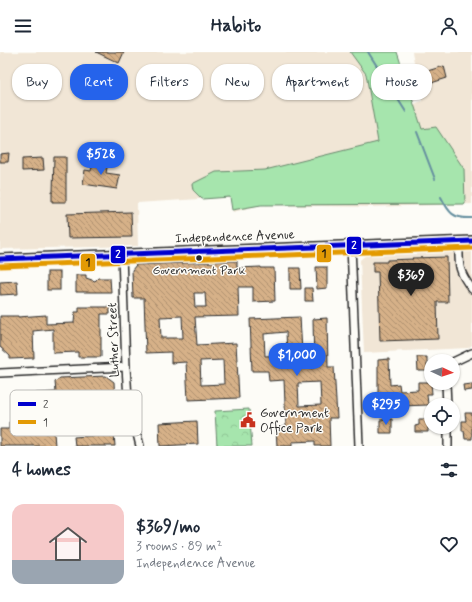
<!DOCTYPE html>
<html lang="en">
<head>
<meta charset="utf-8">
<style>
	:root { --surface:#fff; --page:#f6f6f7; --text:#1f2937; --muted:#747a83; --line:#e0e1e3; --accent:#2563eb }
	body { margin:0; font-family:Mynerve,sans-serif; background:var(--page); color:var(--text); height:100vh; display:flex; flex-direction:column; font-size:15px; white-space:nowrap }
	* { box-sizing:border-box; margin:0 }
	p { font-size:13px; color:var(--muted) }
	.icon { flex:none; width:22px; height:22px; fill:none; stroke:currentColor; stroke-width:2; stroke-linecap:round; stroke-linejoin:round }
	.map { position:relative; height:394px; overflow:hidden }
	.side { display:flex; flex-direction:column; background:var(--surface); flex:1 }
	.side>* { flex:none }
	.top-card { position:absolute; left:12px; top:12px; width:448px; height:36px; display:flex; gap:8px }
	.needle { width:26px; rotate:94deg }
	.tools { position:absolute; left:424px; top:302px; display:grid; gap:8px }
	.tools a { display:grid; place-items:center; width:36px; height:36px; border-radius:50%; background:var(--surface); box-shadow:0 1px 3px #0004; font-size:20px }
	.price { position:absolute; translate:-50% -34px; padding:0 9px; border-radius:14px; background:var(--accent); color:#fff; font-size:13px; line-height:26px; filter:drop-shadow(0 1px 2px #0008) }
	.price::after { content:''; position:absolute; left:50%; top:24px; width:12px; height:9px; margin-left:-6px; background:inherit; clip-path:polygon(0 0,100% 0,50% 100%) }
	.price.active { background:#222; color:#fff }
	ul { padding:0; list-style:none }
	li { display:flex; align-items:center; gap:12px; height:100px; padding:0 12px }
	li+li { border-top:1px solid var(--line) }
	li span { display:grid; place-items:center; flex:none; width:112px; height:80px; border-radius:12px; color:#555 }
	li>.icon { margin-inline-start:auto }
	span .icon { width:48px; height:48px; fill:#fffc; stroke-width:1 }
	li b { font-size:17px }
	h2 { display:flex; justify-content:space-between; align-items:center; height:48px; padding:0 12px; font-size:17px }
	.tag { padding:0 14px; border-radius:16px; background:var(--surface); box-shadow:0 1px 3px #0004; font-size:14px; line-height:36px }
	.tag.active { background:var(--accent); color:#fff }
	header { display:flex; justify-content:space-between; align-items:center; height:52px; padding:0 12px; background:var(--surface); font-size:18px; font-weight:700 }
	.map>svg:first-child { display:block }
	.built { fill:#f1e6d6 }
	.green { fill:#a6e5ad; stroke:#68886c }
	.park { fill:url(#park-crowns); stroke:#68886c }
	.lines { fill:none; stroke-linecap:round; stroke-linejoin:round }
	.stream { stroke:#658f9f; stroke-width:2 }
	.building { fill:url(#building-back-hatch); stroke:#2b2b2b; fill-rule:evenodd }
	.minor-casing { stroke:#2b2b2b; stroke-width:10 }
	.major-casing { stroke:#2b2b2b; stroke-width:12 }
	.minor { stroke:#fdfcf7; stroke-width:7 }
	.major { stroke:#fdfcf7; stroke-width:9 }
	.bus-1-casing { stroke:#fdfcf7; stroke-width:8 }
	.bus-2-casing { stroke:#fdfcf7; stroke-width:8 }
	.bus-1 { stroke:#0000cd; stroke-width:5 }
	.bus-2 { stroke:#e39a04; stroke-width:5 }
	.bus-dot { fill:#2b2b2b; stroke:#fdfcf7; stroke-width:1.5 }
	.labels { text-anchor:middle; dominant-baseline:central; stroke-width:3; stroke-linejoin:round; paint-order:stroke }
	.bus-label { font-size:12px; fill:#2b2b2b; stroke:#fdfcf7 }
	.street-label { font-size:13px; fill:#2b2b2b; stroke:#fdfcf7 }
	.poi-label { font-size:13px; fill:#2b2b2b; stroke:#fdfcf7; text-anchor:start }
	.key { fill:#fdfcf7; stroke:#bebdba; stroke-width:1 }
	.key-label { font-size:11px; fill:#2b2b2b }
	.line-badge { stroke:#fdfcf7; stroke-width:1.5 }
	.badge-label { font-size:11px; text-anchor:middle; font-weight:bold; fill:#fff }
	.pale-badge-label { font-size:11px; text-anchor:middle; font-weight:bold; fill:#111 }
</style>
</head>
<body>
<header><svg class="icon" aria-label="menu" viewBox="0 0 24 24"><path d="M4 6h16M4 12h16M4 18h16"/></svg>Habito<svg class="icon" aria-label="person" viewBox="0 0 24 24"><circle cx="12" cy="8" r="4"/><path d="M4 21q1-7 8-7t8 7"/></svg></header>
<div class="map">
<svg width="472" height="394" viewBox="0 0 472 394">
	<defs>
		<pattern id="park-crowns" width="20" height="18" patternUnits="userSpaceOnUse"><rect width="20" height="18" fill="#a6e5ad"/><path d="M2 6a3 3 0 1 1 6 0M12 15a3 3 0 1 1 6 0" fill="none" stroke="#8fc595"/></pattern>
		<pattern id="building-back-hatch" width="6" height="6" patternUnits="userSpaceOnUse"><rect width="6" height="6" fill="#d6b188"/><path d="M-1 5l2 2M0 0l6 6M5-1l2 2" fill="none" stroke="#ae906f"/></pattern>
	</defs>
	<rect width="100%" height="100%" fill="#fdfcf7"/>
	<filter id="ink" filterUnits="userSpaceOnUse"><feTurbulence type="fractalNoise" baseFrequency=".025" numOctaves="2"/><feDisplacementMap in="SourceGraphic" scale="8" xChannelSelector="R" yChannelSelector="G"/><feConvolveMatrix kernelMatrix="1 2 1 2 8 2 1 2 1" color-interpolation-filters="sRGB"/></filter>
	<g filter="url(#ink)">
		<g class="built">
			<path d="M0 0H368L407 55 422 49 412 0H472V152L371 155 261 153 233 160 230 145 137 151 138 194 0 197Z"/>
			<path d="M472 195V293L468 296 364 301 360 208 368 201Z"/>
		</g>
		<path class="green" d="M350 0H397L422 77 436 75 464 117 465 152 261 153 232 158 230 145 202 147 193 138 192 132 216 120 265 118 378 90 366 22Z"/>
		<path class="park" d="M249 357 252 394H217L215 359Z"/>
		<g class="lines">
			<g class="stream">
				<path d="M368 0 406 60"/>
				<path d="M417 80 435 127"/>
				<path d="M441 145C449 161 453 167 472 166"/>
			</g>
		</g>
		<g class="building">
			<path d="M96 0H124L119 11Z"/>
			<path d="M444 14 447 26 428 32 424 20Z"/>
			<path d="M34 26 52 31 50 37 32 32Z"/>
			<path d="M9 101 8 110H0V102Z"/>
			<path d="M54 105H66V150H52V140H53Z"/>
			<path d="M43 106 44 118 22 119V107Z"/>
			<path d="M94 106 108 110 106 121 120 123 117 137 83 132 85 118 91 119Z"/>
			<path d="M131 160 132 185 68 186 67 162Z"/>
			<path d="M447 205 448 250H437L438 287 380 289 378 220H373V210H387V208L413 207 412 206Z"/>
			<path d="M237 209V216L261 215V216H274L275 249 253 250V235H238L239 264 195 265 197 293 236 291 239 346 188 348 186 310 171 311V300L146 301 144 246H133L132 218 136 213ZM194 241H205L206 255H195ZM182 264 183 286H161L160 265ZM223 308 224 332 201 333 200 309Z"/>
			<path d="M316 215H327V236L317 237Z"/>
			<path d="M290 216H300L301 237H290Z"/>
			<rect x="47" y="220" width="13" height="18"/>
			<path d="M76 223H86V226L95 229 98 226H110L111 240H76Z"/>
			<path d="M17 229 18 242 0 243V230Z"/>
			<path d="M305 236H312L313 249H305Z"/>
			<path d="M79 255H110V262H101V305H78V300L53 301V277L33 279 34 306 10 307V304L0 295V264H18V265L46 263V272L74 271 75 260H79Z"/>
			<path d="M300 265 303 317 314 316 313 267 327 266 328 315H334L337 366H329L330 394H315V389L292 390V394H277L276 375H286L284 328 269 329 268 319H252L250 267ZM286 280 287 303 265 304 264 282ZM320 330 321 353 299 354 298 331Z"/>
			<path d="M417 305H427V319H418Z"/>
			<path d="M389 307 390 333 399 332 400 339 418 338V330H431L432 342H427L428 353 401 354V356H391L390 349 378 350V308Z"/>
			<path d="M106 324 114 330 116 372 93 373 89 365 53 367 55 394H0V377H9V370H20L28 360 27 351 36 344V341L56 340 55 330 60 326Z"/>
			<path d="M472 332V338L464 339 463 333Z"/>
			<path d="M465 361H472V387H465L464 379H462V369H466Z"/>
			<path d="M392 367V381H380V368Z"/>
			<path d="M419 367H428V380H415V374L419 373Z"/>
			<path d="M197 369 198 392 160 394 159 371Z"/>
			<path d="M114 382 115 394H75L74 385Z"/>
		</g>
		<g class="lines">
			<g class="minor-casing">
				<g id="minor">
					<path d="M459 189C459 212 457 218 472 237"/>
					<path d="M351 193 359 394"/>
					<path d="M122 203 126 315 128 346 140 394"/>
					<path d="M453 310 472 301"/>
					<path d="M0 321 126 315"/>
					<path d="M446 331 447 353"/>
					<path d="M448 375V394"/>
				</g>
			</g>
			<g class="major-casing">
				<path id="major" d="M0 207 472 189"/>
			</g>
			<use href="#minor" class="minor"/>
			<use href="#major" class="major"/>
			<g class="bus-1-casing">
				<path id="bus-1" d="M0 207 472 189"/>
			</g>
			<g class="bus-2-casing">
				<path id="bus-2" d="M0 214 472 196"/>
			</g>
			<use href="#bus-1" class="bus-1"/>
			<use href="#bus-2" class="bus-2"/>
		</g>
	</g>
	<defs>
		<g id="civic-bare" transform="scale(1.2)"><path d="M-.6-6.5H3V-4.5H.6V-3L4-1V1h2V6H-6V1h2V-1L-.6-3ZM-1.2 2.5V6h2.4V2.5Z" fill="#c8321e" stroke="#fdfcf7" stroke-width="2.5" paint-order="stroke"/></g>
	</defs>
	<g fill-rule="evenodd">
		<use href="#civic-bare" x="248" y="368"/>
	</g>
	<circle class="bus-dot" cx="199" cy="206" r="3.5"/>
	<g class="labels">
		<g class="bus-label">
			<text x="199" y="219">Government Park</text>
		</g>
		<g class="street-label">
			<text transform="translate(235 185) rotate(-2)">Independence Avenue</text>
			<text transform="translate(114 288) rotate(-92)">Luther Street</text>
		</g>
		<g class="poi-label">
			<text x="260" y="361">Government<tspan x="260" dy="15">Office Park</tspan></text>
		</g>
	</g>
	<rect x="10" y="338" width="132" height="46" rx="6" class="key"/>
	<rect x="18" y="350" width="18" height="4" fill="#0000cd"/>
	<rect x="18" y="368" width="18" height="4" fill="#e39a04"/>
	<g class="key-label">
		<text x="43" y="356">2</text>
		<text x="43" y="374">1</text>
	</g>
	<g class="line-badge">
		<rect x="346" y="184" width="16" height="19" rx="4" fill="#0000cd"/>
		<rect x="316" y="192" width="16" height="19" rx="4" fill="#e39a04"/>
		<rect x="110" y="193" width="16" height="19" rx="4" fill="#0000cd"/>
		<rect x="80" y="201" width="16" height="19" rx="4" fill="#e39a04"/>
	</g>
	<g class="badge-label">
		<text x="354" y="197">2</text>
		<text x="118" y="206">2</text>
	</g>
	<g class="pale-badge-label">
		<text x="324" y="205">1</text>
		<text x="88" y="214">1</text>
	</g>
</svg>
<div class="tools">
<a><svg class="needle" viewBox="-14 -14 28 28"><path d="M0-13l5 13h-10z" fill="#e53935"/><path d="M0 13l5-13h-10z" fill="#747a83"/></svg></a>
<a><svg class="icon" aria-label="locate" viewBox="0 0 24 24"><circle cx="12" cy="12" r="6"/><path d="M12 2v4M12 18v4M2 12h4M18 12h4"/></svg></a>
</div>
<b class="price" style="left:101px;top:124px">$528</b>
<b class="price active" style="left:411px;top:245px">$369</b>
<b class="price" style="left:297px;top:325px">$1,000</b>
<b class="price" style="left:386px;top:374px">$295</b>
<div class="top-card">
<a class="tag">Buy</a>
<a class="tag active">Rent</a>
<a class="tag">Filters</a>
<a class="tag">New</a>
<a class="tag">Apartment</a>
<a class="tag">House</a>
</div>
</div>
<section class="side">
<h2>4 homes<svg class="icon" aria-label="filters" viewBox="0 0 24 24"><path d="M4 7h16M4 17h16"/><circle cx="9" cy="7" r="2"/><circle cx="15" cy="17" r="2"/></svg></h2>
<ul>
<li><span style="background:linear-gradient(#f6c9c9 70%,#9aa5b1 0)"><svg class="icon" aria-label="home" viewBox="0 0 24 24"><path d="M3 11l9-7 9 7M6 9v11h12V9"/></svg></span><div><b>$369/mo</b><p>3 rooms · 89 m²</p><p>Independence Avenue</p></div><svg class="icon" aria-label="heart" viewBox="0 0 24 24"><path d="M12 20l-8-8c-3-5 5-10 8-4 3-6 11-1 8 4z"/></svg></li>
</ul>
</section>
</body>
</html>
